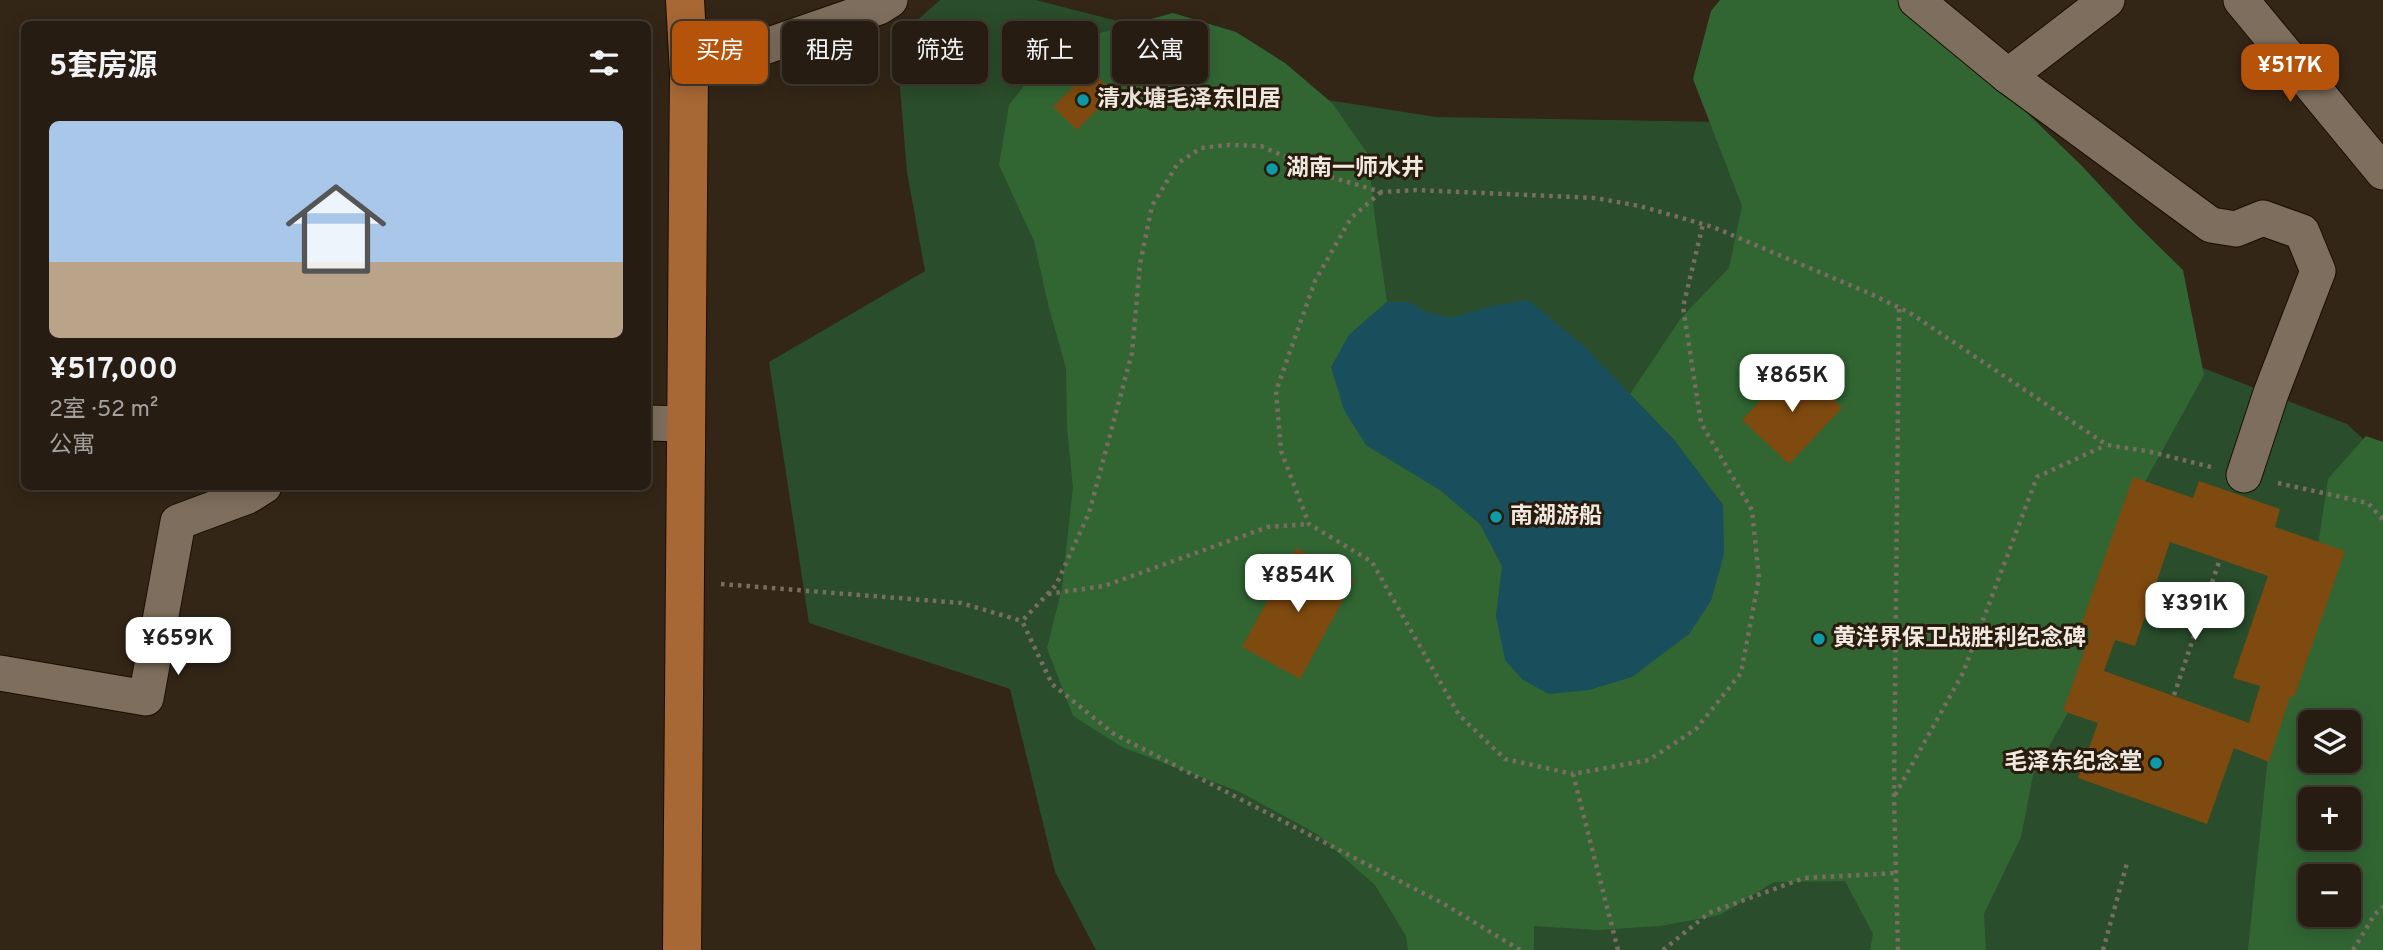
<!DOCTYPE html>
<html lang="zh">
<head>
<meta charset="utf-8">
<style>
	:root { --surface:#261c11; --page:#32291f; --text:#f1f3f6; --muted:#a4a19f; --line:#423a31; --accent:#b45309 }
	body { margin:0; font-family:Overpass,"Noto Sans SC",sans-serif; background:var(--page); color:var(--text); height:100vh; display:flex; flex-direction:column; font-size:26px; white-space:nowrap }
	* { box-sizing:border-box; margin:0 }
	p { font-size:23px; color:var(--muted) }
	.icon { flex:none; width:38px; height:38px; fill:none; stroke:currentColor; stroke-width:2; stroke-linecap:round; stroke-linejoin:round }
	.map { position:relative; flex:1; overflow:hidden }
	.side { position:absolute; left:21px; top:21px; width:630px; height:469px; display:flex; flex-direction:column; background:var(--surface); border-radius:10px; box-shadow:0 4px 18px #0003,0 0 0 2px var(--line) }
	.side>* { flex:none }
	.hud { position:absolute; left:672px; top:21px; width:665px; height:63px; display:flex; gap:14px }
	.tools { position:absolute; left:2298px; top:710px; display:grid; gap:14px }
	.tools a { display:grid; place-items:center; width:63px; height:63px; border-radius:10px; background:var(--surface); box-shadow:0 4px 18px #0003,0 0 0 2px var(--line); font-size:35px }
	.price { position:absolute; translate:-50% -60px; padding:0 16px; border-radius:14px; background:#fff; color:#222; font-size:23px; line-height:46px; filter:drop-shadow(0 2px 4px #0008) }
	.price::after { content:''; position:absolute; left:50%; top:42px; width:21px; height:16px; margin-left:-10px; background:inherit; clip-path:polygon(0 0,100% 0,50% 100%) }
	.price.active { background:var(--accent); color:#fff }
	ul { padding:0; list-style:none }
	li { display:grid; align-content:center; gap:14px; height:371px; padding:0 28px }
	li+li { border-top:2px solid var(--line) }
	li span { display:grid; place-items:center; height:217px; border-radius:10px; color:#555 }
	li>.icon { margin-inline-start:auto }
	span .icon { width:126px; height:126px; fill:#fffc; stroke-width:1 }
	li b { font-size:30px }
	h2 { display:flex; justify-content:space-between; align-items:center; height:84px; padding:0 28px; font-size:30px }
	.pill { padding:0 24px; border-radius:10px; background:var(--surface); box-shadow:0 4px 18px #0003,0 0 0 2px var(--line); font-size:24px; line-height:63px }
	.pill.active { background:var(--accent); color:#fff }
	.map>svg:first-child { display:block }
	.green { fill:#2a4d2b; fill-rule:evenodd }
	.forest { fill:#316633; fill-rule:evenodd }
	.water { fill:#194f5c }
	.building { fill:#7f4a0f; fill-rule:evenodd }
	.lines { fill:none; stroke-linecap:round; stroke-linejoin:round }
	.minor-casing { stroke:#1b0e02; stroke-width:37 }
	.major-casing { stroke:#1b0e02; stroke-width:40 }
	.path { stroke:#786d60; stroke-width:4.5; stroke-dasharray:3.5 5; stroke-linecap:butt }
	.minor { stroke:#7e6e5d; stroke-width:35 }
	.major { stroke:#a76835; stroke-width:38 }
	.culture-dot { fill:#0f9aa8; stroke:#291c0e; stroke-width:2.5 }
	.labels { text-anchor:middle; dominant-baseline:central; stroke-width:6; stroke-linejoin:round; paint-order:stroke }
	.poi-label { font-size:23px; font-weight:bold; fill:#f1e8df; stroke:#291c0e; text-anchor:start }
</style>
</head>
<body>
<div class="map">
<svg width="2383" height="950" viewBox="0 0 2383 950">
	<rect width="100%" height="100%" fill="#332617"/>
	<path class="green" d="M940 0H1036L1125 23 1239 86 1436 117 1724 122 2185 361 2347 424 2383 457V950H1096L1055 872 1010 689 809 623 769 362 925 271 907 172 896 39ZM2310 723H2348V761H2310ZM2310 800H2348V838H2310ZM2310 877H2348V915H2310Z"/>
	<g class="forest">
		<path d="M1720 0H1904L1967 55 2081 165 2136 224 2183 270 2204 375 2146 480 2121 539 2093 668 2033 775 2021 837 1984 914 1986 950H1870L1873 934 1845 881 1774 882 1720 915 1661 926 1598 930 1534 926V950H1408L1406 936 1375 885 1317 834 1240 792 1122 747 1073 716 1047 648 1062 588 1073 487 1067 428 1066 368 1049 308 1034 241 999 165 1009 105 1056 45 1173 13 1236 32 1285 63 1332 103 1368 154 1375 219 1387 302 1349 335 1366 445 1440 490 1480 524 1503 566 1496 616 1664 651 1689 634 1723 505 1675 441 1630 394 1681 318 1729 268 1742 206 1693 79 1711 11Z"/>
		<path d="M2366 436 2383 442V950H2248L2269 747 2309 605 2328 479ZM2310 723H2348V761H2310ZM2310 800H2348V838H2310ZM2310 877H2348V915H2310Z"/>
	</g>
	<path class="water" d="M1528 300 1585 347 1675 441 1723 505 1724 554 1711 601 1689 634 1632 677 1589 690 1549 694 1523 680 1505 660 1496 616 1502 566 1480 524 1440 490 1366 445 1344 410 1331 367 1349 335 1387 302H1409L1426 312 1451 318 1492 306Z"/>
	<g class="building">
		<path d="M1090 69 1114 93 1077 130 1053 107Z"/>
		<path d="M1795 364 1842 408 1789 464 1742 420Z"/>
		<path d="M2133 477 2193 498 2199 481 2280 509 2275 527 2345 551 2294 697 2290 696 2269 762 2234 748 2207 824 2078 778 2098 723 2063 711 2091 632 2081 625ZM2170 542 2268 576 2233 678 2260 686 2249 723 2104 671 2115 640 2135 646Z"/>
		<path d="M1296 548 1354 580 1300 679 1242 647Z"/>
	</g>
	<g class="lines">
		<g class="minor-casing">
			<g id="minor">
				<path d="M1916 0 2008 76 2211 225 2236 229 2263 218 2302 232 2318 271 2271 393 2244 475"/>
				<path d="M2241 0 2383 172"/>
				<path d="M689 73 879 7 890 0"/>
				<path d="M2008 76 2107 0"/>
				<path d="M648 423 686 424"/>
				<path d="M0 673 146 698 178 522 248 496 264 486"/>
			</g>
		</g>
		<g class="major-casing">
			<path id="major" d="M682 950 689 73 685 0"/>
		</g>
		<g class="path">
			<path d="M1381 192 1351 218 1315 281 1276 391 1281 451 1309 524 1372 562 1459 715 1505 759 1573 774"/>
			<path d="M2278 483 2368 503 2383 520"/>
			<path d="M721 584 961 603 1022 621"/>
			<path d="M1048 594 1104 586 1268 527 1309 524"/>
			<path d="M2174 695 2220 559"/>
			<path d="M1895 795 1963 673 2037 477 2106 445"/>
			<path d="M1520 950 1444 904 1114 734 1052 684 1022 621 1056 585 1089 513 1132 353 1140 264 1152 206 1178 163 1201 148 1228 145 1261 146 1331 177 1381 192 1416 190 1595 198 1640 206 1713 227 1871 294 1910 313 2107 445 2147 451 2211 467"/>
			<path d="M1618 950 1573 774 1649 760 1696 729 1741 673 1759 578 1752 510 1701 423 1683 307 1703 224"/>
			<path d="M1663 950 1709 913 1804 878 1896 873"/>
			<path d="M1898 950 1894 796 1899 307"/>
			<path d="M2103 950 2127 863"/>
			<path d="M2353 950 2375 914 2383 907"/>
		</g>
		<use href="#minor" class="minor"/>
		<use href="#major" class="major"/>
	</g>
	<g class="culture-dot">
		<circle cx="1083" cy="100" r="7"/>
		<circle cx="1272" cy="169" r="7"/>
		<circle cx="1496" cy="517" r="7"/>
		<circle cx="1819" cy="639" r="7"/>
		<circle cx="2156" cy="763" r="7"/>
	</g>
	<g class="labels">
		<g class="poi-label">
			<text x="1097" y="100">清水塘毛泽东旧居</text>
			<text x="1286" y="169">湖南一师水井</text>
			<text x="1510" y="517">南湖游船</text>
			<text x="1833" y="639">黄洋界保卫战胜利纪念碑</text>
			<text x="2142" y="763" text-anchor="end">毛泽东纪念堂</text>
		</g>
	</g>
</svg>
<div class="tools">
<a><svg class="icon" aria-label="layers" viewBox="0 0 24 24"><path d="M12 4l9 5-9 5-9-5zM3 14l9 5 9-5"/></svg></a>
<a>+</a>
<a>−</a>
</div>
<b class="price active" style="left:2290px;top:104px">¥517K</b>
<b class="price" style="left:1792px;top:414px">¥865K</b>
<b class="price" style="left:1298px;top:614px">¥854K</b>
<b class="price" style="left:2195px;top:642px">¥391K</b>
<b class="price" style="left:178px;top:677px">¥659K</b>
<div class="hud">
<a class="pill active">买房</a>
<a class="pill">租房</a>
<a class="pill">筛选</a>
<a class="pill">新上</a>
<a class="pill">公寓</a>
</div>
<section class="side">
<h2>5套房源<svg class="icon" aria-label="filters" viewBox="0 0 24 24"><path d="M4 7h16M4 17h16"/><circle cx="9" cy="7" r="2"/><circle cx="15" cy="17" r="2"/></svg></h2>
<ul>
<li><span style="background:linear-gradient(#a9c7e8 65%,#b9a48a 0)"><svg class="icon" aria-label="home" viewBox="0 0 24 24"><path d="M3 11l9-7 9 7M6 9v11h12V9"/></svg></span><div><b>¥517,000</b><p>2室 · 52 m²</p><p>公寓</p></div></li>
</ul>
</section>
</div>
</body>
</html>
